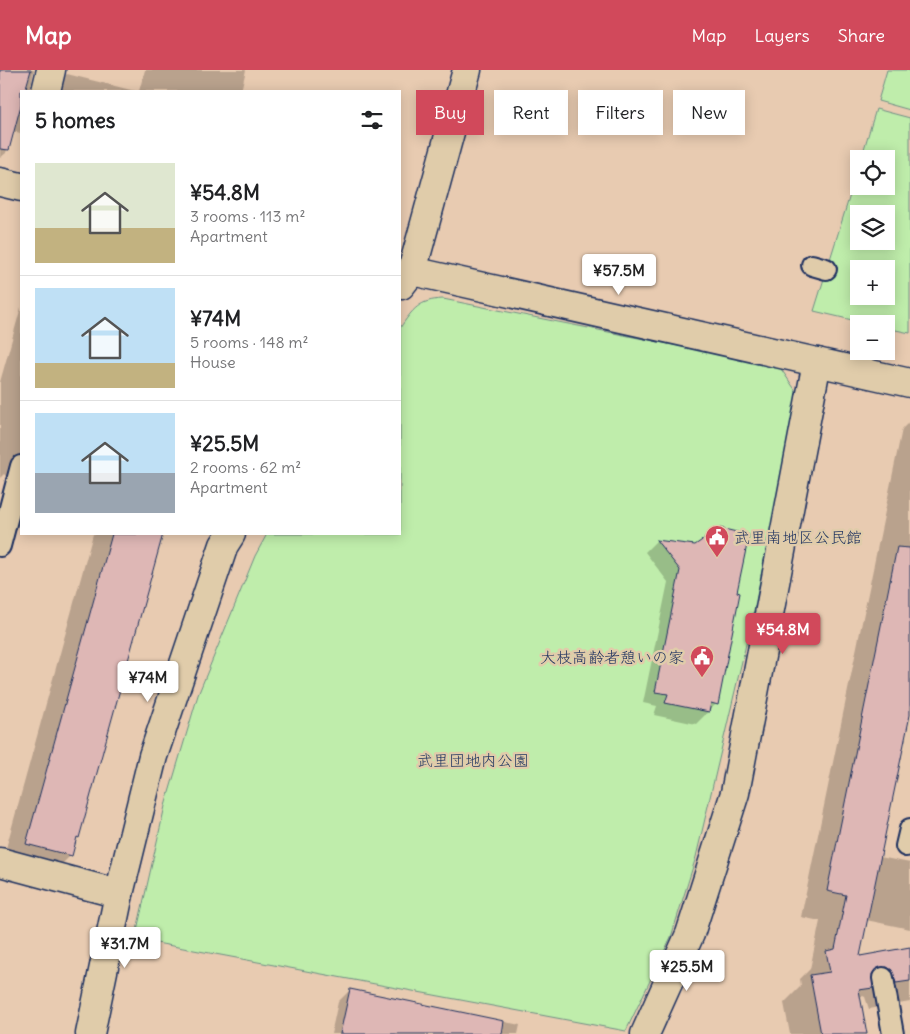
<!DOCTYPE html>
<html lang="en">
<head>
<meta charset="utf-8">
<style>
	:root { --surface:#fff; --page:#f6f6f6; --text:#202124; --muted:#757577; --line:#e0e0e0; --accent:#d1495b }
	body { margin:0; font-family:Delius,"Klee One",sans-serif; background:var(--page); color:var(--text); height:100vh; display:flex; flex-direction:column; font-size:19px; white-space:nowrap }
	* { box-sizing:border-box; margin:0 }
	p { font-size:16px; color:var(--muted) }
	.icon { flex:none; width:28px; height:28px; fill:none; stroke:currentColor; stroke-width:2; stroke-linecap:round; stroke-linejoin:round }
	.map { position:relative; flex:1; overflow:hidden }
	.side { position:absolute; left:20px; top:20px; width:381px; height:445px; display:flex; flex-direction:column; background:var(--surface); border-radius:0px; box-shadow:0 2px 12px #0003 }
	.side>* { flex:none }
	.banner { position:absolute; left:416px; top:20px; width:419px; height:45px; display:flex; gap:10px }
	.buttons { position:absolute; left:850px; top:80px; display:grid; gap:10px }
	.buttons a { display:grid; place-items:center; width:45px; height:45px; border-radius:0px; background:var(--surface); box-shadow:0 2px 12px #0003; font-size:25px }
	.price { position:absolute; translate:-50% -42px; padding:0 11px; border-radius:5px; background:#fff; color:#222; font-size:16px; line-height:32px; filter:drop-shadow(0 1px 2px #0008) }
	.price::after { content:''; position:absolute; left:50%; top:30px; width:15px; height:11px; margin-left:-8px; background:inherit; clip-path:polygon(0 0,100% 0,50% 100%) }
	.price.active { background:var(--accent); color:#fff }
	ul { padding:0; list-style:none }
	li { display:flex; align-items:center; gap:15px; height:125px; padding:0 15px }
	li+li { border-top:1px solid var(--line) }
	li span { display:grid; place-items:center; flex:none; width:140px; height:100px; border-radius:0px; color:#555 }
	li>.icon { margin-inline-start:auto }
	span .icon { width:60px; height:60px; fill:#fffc; stroke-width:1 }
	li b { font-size:21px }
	h2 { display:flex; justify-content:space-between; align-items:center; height:60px; padding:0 15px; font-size:21px }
	.pill { padding:0 18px; border-radius:0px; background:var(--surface); box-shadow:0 2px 12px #0003; font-size:18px; line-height:45px }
	.pill.active { background:var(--accent); color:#fff }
	header { display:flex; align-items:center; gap:30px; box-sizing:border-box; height:70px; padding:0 25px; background:var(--accent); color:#fff }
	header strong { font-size:24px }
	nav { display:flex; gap:28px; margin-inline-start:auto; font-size:18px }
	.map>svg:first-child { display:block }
	.green { fill:#bfedab; stroke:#6d8e84; fill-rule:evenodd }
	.shadow { fill:#0003 }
	.building { fill:#deb7b5; stroke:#1b2f5e }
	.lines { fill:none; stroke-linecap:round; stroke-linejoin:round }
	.lane-casing { stroke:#1b2f5e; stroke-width:24 }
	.street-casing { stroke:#1b2f5e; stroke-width:31 }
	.lane { stroke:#e0ccaa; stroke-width:20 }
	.street { stroke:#e0ccaa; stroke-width:28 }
	.labels { text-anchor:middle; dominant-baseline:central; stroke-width:5; stroke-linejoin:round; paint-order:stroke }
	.poi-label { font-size:16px; fill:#1b2f5e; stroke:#e0ccaa; text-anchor:start }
	.park-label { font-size:16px; fill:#233862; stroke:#e0ccaa }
</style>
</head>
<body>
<header>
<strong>Map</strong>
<nav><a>Map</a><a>Layers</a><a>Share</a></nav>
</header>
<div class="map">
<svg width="910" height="964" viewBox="0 0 910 964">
	<rect width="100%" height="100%" fill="#e8cbb1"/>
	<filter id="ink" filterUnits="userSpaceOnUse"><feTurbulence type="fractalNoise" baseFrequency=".02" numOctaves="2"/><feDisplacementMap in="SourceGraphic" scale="10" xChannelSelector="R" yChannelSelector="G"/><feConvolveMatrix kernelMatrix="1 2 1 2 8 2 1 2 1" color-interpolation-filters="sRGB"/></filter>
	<g filter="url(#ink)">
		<g class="green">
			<path d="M887 0H910V40L878 31Z"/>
			<path d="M876 39 910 48V263L886 258V254H869L814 241 859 96V116H886V89H861ZM859 144H886V171H859ZM859 199H886V226H859Z"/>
			<path d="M443 229 779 296 798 324 754 540 696 787 671 867 626 961 135 869 165 736 198 625 255 486 267 464H400V258C413 239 419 230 443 229Z"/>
		</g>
		<g class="shadow">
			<path d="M0 0H34L30 21H21V63L11 61 6 83 0 88Z"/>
			<path d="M145 0H246L241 21H139Z"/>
			<path d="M67 4 135 21H53L55 16Z"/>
			<path d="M21 237V432L13 414 4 404 0 408V312Z"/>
			<path d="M910 351V644L880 787 910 793V859L866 850 859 888 910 878V932L869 939 865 927 863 926 859 929 866 964H790L784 933 801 916 800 909 810 899 820 851 801 847 902 359Z"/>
			<path d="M93 464H162L78 767 75 770 71 785 44 812 0 800Z"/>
			<path d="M656 471 696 477 736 523 716 634 696 654 654 645 657 636 643 633 668 512 645 482Z"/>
			<path d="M350 920 520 955 518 964H331L338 932Z"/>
		</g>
		<g class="building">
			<path d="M0 0H31L25 21H21V35L9 80 0 79Z"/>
			<path d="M720 458 749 465 737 522 740 523 718 635 711 633 709 642 665 633 668 624 655 622 680 500 656 470 695 475Z"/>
			<path d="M112 464H163L79 768 77 767 72 786 26 774Z"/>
			<path d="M897 477 910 478V645L860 886 910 877V911L896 913 892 900 887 897 876 899 872 904 873 918 859 920 867 964H821L810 905 830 902 826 881 835 879 846 825 827 821Z"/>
			<path d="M350 919 504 951 502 964H340Z"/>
		</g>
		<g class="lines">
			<g class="lane-casing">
				<g id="lane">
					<path d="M812 195 826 199"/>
					<path d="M0 476 21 396"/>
					<path d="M906 776 910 759"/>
					<path d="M883 908 893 964"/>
				</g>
			</g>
			<g class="street-casing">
				<g id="street">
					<path d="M46 21 51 0"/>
					<path d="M0 112 21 117"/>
					<path d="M412 201 910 313"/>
					<path d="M401 215 412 201 467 0"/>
					<path d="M0 792 119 824"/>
					<path d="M90 964 119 824 153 686 224 475 231 464"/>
					<path d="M645 964 690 864 735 723 817 292"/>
				</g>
			</g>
			<use href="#lane" class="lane"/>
			<use href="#street" class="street"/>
		</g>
	</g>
	<defs>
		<g id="civic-pin" transform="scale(1.25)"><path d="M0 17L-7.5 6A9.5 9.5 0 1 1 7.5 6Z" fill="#d1495b" stroke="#e0ccaa"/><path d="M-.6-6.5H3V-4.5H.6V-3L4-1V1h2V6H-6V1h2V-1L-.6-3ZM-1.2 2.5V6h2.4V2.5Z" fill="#fff"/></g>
	</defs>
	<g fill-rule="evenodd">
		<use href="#civic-pin" x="717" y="467"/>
		<use href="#civic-pin" x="702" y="587"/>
	</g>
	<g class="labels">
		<g class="poi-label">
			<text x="734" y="467">武里南地区公民館</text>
			<text x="684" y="587" text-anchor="end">大枝高齢者憩いの家</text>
		</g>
		<g class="park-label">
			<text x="473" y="690">武里団地内公園</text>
		</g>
	</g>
</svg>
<div class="buttons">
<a><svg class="icon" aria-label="locate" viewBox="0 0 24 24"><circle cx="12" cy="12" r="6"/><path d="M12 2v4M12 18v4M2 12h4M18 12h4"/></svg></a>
<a><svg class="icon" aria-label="layers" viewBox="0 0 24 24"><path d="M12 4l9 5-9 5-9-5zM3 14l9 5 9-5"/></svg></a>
<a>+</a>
<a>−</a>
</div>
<b class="price" style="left:619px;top:226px">¥57.5M</b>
<b class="price active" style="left:783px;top:585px">¥54.8M</b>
<b class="price" style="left:148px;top:633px">¥74M</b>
<b class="price" style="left:125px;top:899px">¥31.7M</b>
<b class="price" style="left:687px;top:922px">¥25.5M</b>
<div class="banner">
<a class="pill active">Buy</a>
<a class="pill">Rent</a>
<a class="pill">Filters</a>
<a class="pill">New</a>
</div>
<section class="side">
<h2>5 homes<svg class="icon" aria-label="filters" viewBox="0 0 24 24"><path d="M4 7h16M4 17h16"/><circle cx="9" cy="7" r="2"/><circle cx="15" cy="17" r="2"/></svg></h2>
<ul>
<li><span style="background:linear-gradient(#dfe7d0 65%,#c2b280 0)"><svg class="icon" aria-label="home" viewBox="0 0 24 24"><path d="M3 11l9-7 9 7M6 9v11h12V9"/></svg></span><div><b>¥54.8M</b><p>3 rooms · 113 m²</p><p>Apartment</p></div></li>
<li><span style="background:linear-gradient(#bfe0f5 75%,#c2b280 0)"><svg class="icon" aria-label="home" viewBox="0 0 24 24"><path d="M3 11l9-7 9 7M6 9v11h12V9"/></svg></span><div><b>¥74M</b><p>5 rooms · 148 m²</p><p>House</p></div></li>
<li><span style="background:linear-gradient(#bfe0f5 60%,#9aa5b1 0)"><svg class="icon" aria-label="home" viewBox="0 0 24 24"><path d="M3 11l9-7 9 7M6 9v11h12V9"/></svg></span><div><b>¥25.5M</b><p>2 rooms · 62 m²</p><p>Apartment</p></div></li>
</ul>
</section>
</div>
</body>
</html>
